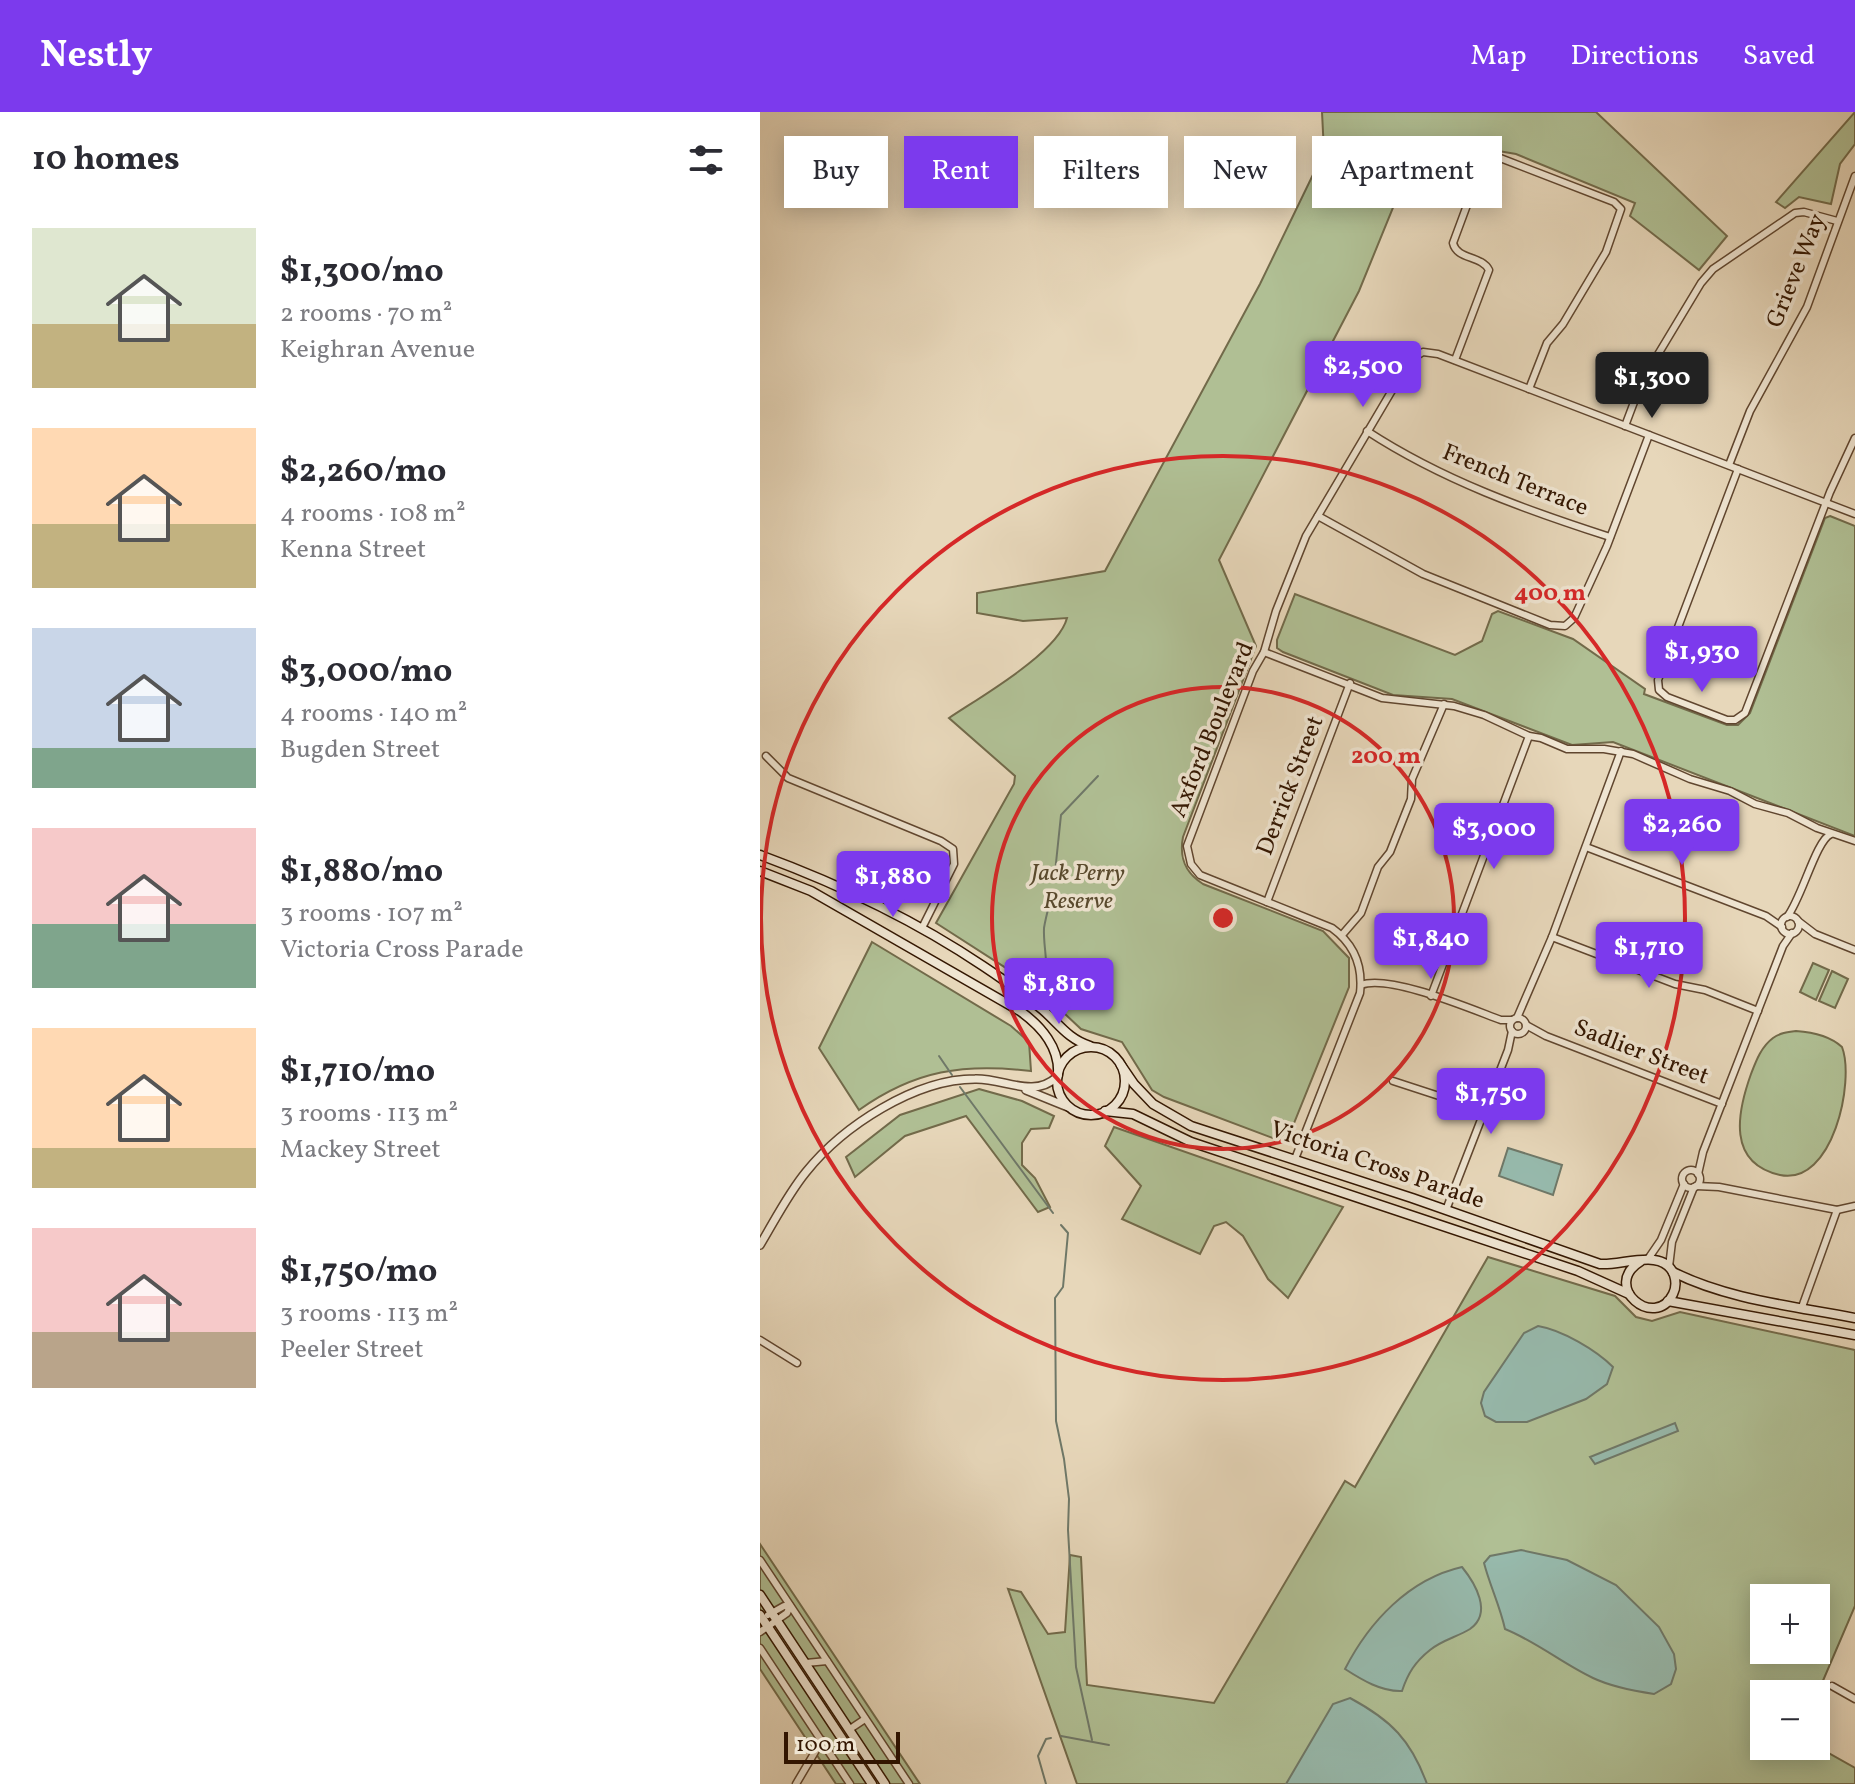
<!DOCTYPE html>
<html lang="en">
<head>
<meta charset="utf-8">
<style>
	:root { --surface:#fff; --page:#f7f7f7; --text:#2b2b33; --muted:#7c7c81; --accent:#7c3aed }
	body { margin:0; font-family:Vollkorn,serif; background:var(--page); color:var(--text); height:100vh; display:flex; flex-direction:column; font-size:30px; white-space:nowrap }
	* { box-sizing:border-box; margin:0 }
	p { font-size:26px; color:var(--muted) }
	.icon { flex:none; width:44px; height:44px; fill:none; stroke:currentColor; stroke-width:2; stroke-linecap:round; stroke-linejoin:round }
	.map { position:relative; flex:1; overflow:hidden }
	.sheet { display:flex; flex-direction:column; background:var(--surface); width:760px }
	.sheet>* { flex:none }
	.top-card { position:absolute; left:24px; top:24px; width:760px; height:72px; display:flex; gap:16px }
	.controls { position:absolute; left:990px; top:1472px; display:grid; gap:16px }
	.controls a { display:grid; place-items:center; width:80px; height:80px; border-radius:0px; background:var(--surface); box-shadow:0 4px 20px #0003; font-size:40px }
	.scale { position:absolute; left:24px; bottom:20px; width:116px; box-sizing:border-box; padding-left:8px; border:4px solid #331601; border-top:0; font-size:22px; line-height:28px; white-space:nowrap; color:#331601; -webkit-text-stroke:6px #efe5d2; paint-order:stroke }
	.price { position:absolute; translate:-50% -68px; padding:0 18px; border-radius:8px; background:var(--accent); color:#fff; font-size:26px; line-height:52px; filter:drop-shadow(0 2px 4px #0008) }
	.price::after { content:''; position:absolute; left:50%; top:48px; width:24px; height:18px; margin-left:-12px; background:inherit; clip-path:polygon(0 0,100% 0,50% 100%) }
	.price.selected { background:#222; color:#fff }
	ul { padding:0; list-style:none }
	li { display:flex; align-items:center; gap:24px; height:200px; padding:0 32px }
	li span { display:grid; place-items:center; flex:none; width:224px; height:160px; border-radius:0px; color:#555 }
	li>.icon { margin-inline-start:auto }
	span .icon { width:96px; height:96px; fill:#fffc; stroke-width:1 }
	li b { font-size:34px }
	h2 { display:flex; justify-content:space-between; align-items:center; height:96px; padding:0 32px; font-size:34px }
	.pill { padding:0 28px; border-radius:0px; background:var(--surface); box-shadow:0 4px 20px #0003; font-size:28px; line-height:72px }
	.pill.selected { background:var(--accent); color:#fff }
	header { display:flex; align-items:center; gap:48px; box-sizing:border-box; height:112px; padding:0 40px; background:var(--accent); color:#fff }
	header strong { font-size:38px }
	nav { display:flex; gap:44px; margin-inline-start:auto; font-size:28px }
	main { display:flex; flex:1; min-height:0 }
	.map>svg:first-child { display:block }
	.green { fill:#b0bf94; stroke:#726a4a; stroke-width:2; fill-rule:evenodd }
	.water { fill:#97baad; stroke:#6f7868; stroke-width:2 }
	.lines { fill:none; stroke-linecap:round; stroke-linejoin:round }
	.stream { stroke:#6f7868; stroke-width:2 }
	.minor-casing { stroke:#60462f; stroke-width:9 }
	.tertiary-casing { stroke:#60462f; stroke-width:10 }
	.secondary-casing { stroke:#331601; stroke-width:11 }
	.minor { stroke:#efe5d2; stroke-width:6 }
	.tertiary { stroke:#efe5d2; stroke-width:7 }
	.secondary { stroke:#efe5d2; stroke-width:8 }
	.ring { fill:none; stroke:#d62828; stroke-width:4 }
	.labels { text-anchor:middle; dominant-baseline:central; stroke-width:7; stroke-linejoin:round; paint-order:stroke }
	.street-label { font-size:24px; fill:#331601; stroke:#efe5d2 }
	.park-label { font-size:24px; font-style:italic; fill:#58492d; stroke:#efe5d2 }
	.centre { fill:#d62828; stroke:#efe5d2; stroke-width:4 }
	.ring-label { font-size:24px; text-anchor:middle; font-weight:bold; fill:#d62828; stroke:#efe5d2; stroke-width:7; stroke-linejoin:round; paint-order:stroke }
</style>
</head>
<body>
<header>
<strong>Nestly</strong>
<nav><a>Map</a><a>Directions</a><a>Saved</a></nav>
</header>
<main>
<section class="sheet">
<h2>10 homes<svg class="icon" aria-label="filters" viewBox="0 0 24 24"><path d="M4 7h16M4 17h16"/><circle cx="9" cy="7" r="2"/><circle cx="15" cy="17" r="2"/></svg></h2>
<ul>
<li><span style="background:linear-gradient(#dfe7d0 60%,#c2b280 0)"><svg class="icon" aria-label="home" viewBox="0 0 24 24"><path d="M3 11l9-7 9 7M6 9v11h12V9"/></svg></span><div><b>$1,300/mo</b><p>2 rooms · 70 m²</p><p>Keighran Avenue</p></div></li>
<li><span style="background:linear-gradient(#ffd9b3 60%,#c2b280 0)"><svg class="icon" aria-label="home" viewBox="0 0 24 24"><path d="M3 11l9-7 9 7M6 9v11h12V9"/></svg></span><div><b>$2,260/mo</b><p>4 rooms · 108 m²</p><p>Kenna Street</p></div></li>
<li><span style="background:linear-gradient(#c9d6e8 75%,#7fa58c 0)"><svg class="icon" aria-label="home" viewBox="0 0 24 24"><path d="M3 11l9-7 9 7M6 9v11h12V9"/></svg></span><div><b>$3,000/mo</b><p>4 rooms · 140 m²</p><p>Bugden Street</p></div></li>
<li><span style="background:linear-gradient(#f6c9c9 60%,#7fa58c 0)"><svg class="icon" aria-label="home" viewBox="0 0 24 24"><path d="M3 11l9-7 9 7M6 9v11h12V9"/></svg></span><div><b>$1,880/mo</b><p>3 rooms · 107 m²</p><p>Victoria Cross Parade</p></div></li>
<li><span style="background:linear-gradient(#ffd9b3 75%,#c2b280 0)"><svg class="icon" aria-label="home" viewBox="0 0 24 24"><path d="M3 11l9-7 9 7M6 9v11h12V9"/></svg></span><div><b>$1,710/mo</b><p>3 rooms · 113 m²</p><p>Mackey Street</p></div></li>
<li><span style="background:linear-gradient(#f6c9c9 65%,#b9a48a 0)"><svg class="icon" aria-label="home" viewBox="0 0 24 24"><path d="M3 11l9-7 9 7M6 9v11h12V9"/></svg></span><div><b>$1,750/mo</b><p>3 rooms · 113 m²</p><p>Peeler Street</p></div></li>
</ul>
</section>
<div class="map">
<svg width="1095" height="1672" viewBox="0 0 1095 1672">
	<rect width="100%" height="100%" fill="#e7d7ba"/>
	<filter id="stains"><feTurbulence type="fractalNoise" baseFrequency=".0025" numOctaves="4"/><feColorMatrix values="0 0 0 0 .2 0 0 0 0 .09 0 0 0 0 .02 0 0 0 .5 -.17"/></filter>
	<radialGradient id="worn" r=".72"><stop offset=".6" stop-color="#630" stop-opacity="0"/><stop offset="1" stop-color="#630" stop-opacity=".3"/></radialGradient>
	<g class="green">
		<path d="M562 0H836L967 124 939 158 870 104 875 91 756 42 727 37 715 50 693 54 643 71 599 179 459 448 496 534 423 725C419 746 425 761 443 772L563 819 589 846V875L526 1031 404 985 392 978 362 930 321 917 288 886 263 867 176 811 254 672 255 664 189 606C220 585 298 541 307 506L263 509 217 501V481L345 459 500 172 564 40Z"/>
		<path d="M1095 0V32L1080 52 1071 92 1039 85 1025 96 1016 90Z"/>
		<path d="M1070 404 1095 414V724L853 630 812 633 692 587 633 583 523 540 517 536V528L535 482 695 543 722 529 732 502 738 499 813 527 885 577 884 582 967 613H978L990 601 1065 406Z"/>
		<path d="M112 830 251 914 269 930 271 959C204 951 155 958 99 998L59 936Z"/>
		<path d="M1053 851 1069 858 1056 888 1040 880Z"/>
		<path d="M1072 859 1088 867 1075 896 1059 889Z"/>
		<path d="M1036 919C1051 920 1070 924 1082 935 1095 969 1073 1074 1020 1063 967 1051 977 1001 991 962 996 949 1001 935 1013 926 1020 921 1027 920 1036 919Z"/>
		<path d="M219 977 262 989 294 1004 289 1016 271 1017 262 1031V1053L275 1066 290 1095 278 1100 206 1004 145 1024 95 1065 86 1045 140 1003Z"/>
		<path d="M354 1015 583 1095 528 1186 508 1167 483 1124 466 1110 454 1114 440 1142 362 1107 381 1074 345 1034Z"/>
		<path d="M728 1145 855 1184 876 1205 892 1209 920 1200 1095 1238V1494L1056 1585V1582H1004V1634H1056L1095 1656V1672H317L248 1477 261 1480 288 1522 305 1520 310 1443 321 1445 327 1573 454 1591 585 1369 595 1375ZM1004 1486H1056V1538H1004Z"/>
		<path d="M0 1432 160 1672H76L0 1557Z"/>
	</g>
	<g class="water">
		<path d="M748 1036 802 1053 793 1083 739 1064Z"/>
		<path d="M778 1214C802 1218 836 1238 853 1255L847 1272 826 1287 767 1310H736L725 1304 721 1291 724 1280 764 1221Z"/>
		<path d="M915 1311 918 1319 835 1352 830 1345Z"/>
		<path d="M761 1438 807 1448 856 1473 899 1515 914 1542 916 1557 911 1572 894 1582C874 1579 852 1575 833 1566 803 1552 777 1530 745 1517 740 1494 730 1474 724 1451L730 1444Z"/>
		<path d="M702 1455C715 1471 733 1501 710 1517 697 1525 682 1528 670 1538 655 1550 648 1561 642 1579 622 1580 602 1568 585 1557 609 1510 649 1467 702 1455Z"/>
		<path d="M590 1586C631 1608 651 1628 667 1672H526L573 1592Z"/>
	</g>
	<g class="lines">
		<g class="stream">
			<path d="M294 770 301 703 338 664"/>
			<path d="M283 873C290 854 283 836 284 816 286 803 290 791 293 778"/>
			<path d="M179 944 192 963"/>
			<path d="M200 975 293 1101"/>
			<path d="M301 1113 308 1121 303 1175 295 1186 296 1309 304 1347 309 1387 308 1418 316 1555 332 1628"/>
			<path d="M301 1624 349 1633"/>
			<path d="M286 1672 278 1644 286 1627 291 1626"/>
		</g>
		<g class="minor-casing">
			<g id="minor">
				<path d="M695 248 729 158C721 143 697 148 693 131L723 50 728 45 735 44 854 90 861 97 846 140 803 212 787 231 769 277"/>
				<path d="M865 314 882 269 941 171 953 157 1035 101 1044 100 1077 109"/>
				<path d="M607 319C682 368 766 398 850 425"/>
				<path d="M969 353 990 299 1047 195 1095 64"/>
				<path d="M978 357 898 568 899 578 907 585 967 608H975L985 601 1070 380 1095 326"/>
				<path d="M558 404 663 462 790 513 805 514 814 506 847 434 889 323"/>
				<path d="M504 540 622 586 694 594 724 603 769 624 781 626 807 637H844L873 642 930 667 970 679 995 692 1028 701 1057 716 1095 729"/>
				<path d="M6 644 28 666 181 729 193 737 194 752 162 816"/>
				<path d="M826 735 1006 804 1022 815"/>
				<path d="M507 790 590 571"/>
				<circle cx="1030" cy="813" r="9"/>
				<path d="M1027 805C1042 786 1056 728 1071 722"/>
				<path d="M1038 809 1055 822 1095 838"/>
				<path d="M582 823 601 801 618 755 630 740 651 687 652 667 684 592"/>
				<path d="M792 825 915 872 945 878 998 899"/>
				<path d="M601 873C629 862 711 897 741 908H752"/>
				<path d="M671 884 769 624"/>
				<path d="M757 906 792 825 861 639"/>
				<circle cx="758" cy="914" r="8"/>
				<path d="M766 913 786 924 962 992"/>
				<path d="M633 969 725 999"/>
				<path d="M535 1047 600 881C603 854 594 832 572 816L440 763 431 752 427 734 493 559 504 540 516 499 546 424 650 248 663 240 678 242 1095 402"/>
				<circle cx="931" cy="1067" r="9"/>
				<path d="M938 1062 943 1040 1023 834 1032 821"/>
				<path d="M936 1074 959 1075 1077 1098 1095 1094"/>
				<path d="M686 1098 748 938 752 919"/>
				<path d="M888 1147 901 1128 924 1072"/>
				<path d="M909 1155 912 1130 934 1075"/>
				<path d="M1042 1195 1077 1098"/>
				<path d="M0 1228 37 1251"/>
				<path d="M0 1448 149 1672"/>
				<path d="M8 1503 24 1494H30"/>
				<path d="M0 1520 27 1501 30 1494"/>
				<path d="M0 1536 90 1672"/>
				<path d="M46 1551 67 1549"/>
				<path d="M1072 1574 1095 1587"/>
				<path d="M90 1617 105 1607"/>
				<path d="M36 1672 62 1628"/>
			</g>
		</g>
		<g class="tertiary-casing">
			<g id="tertiary">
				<path d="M266 978 308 995"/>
				<path d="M0 1133C15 1108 28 1082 46 1060 83 1014 155 967 215 967 244 966 273 987 297 965"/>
			</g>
		</g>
		<g class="secondary-casing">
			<g id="secondary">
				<path d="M0 743C79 772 153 807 223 854 244 868 264 882 283 898 299 912 308 927 330 934"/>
				<path d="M0 759 51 779 260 899C281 914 300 936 298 963"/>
				<circle cx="331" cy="969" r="34"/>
				<path d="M361 953 374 972 393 992 431 1014 652 1086 840 1152C862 1154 904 1135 914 1163 916 1169 916 1176 913 1182 895 1219 840 1174 881 1149"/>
				<path d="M345 999 373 1002 431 1030 818 1159 869 1182"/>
				<path d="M913 1160C969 1188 1034 1194 1095 1206"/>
				<path d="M908 1189 1095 1223"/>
				<path d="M0 1483 125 1672"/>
				<path d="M0 1503 112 1672"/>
			</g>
		</g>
		<use href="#minor" class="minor"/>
		<use href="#tertiary" class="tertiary"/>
		<use href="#secondary" class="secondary"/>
	</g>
	<g class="ring">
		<circle cx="463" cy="806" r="231"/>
		<circle cx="463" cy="806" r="462"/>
	</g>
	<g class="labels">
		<g class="street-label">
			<text transform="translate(1037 159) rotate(-68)">Grieve Way</text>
			<text transform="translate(755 369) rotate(22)">French Terrace</text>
			<text transform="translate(453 618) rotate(-68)">Axford Boulevard</text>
			<text transform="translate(531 674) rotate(-69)">Derrick Street</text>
			<text transform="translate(881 941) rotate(21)">Sadlier Street</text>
			<text transform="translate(617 1054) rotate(19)">Victoria Cross Parade</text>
		</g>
		<g class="park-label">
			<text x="318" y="762">Jack Perry<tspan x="318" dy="28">Reserve</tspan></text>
		</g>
	</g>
	<circle cx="463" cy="806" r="12" class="centre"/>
	<g class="ring-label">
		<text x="790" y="488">400 m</text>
		<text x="626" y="651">200 m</text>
	</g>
	<rect width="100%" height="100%" filter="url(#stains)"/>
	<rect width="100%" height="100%" fill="url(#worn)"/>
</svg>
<div class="controls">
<a>+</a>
<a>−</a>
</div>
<div class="scale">100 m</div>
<b class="price" style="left:603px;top:297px">$2,500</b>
<b class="price selected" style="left:892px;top:308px">$1,300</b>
<b class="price" style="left:942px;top:582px">$1,930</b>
<b class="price" style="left:922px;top:755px">$2,260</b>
<b class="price" style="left:734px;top:759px">$3,000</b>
<b class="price" style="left:133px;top:807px">$1,880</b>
<b class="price" style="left:671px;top:869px">$1,840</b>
<b class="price" style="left:889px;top:878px">$1,710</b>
<b class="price" style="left:299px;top:914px">$1,810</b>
<b class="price" style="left:731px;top:1024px">$1,750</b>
<div class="top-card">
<a class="pill">Buy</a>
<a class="pill selected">Rent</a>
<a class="pill">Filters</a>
<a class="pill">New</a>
<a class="pill">Apartment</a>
</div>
</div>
</main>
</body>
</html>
